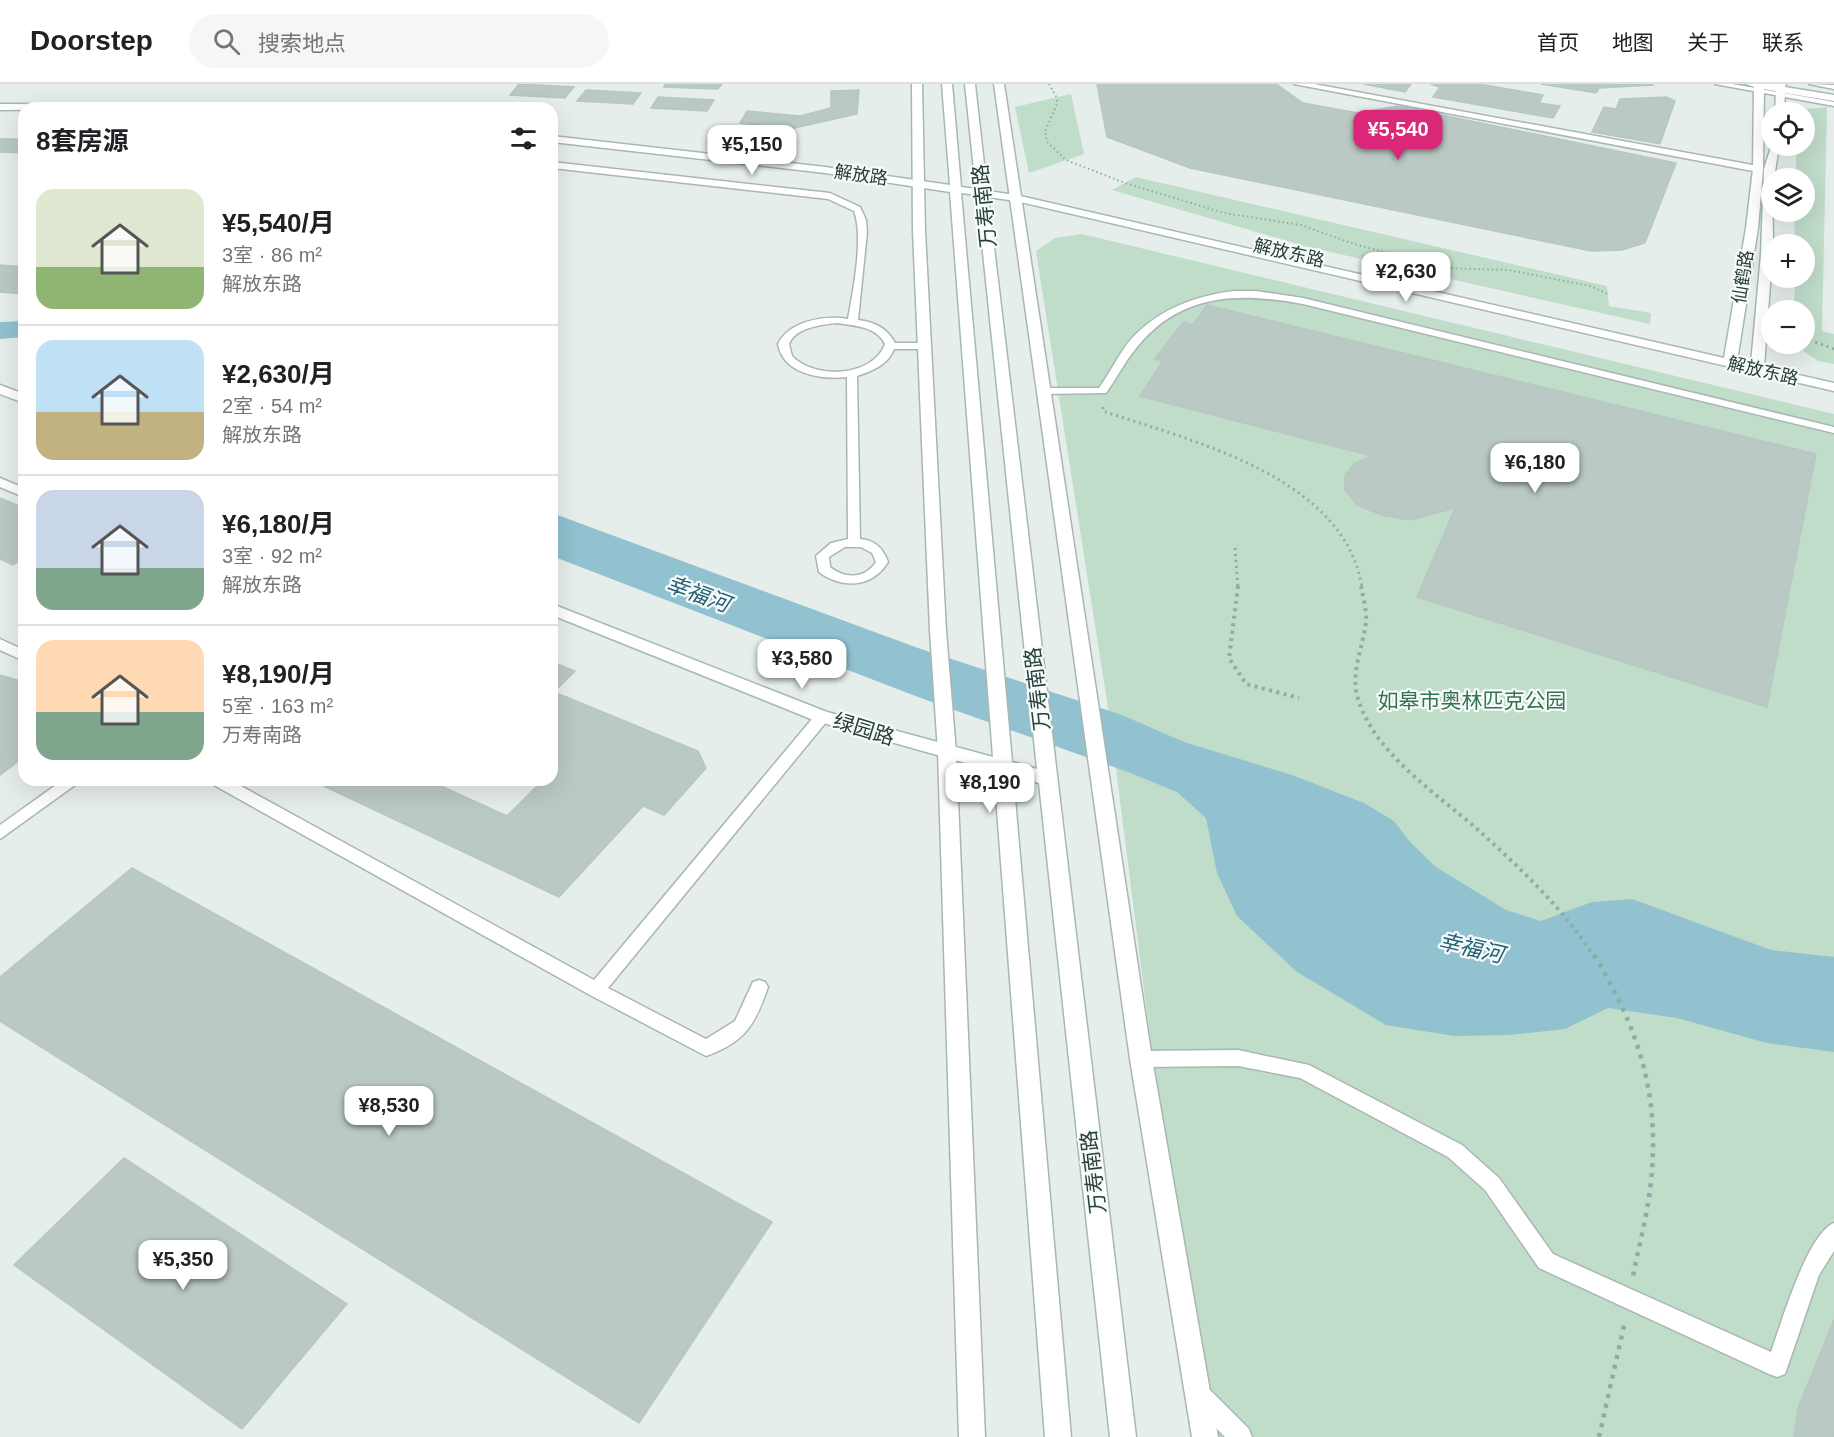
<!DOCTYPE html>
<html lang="zh">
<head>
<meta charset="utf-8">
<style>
	:root { --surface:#fff; --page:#f6f6f6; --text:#202124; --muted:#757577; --line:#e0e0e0; --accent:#db2777 }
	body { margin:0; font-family:Helvetica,"Noto Sans SC",sans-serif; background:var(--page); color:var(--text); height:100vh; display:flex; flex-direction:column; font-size:22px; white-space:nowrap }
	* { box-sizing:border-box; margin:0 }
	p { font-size:20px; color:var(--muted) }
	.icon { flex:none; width:33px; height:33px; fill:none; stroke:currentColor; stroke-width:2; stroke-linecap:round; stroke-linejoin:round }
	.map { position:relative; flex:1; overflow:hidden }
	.panel { position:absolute; left:18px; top:18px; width:540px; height:684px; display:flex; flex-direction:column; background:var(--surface); border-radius:18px; box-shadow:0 6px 24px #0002 }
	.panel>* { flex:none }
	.tools { position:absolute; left:1761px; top:18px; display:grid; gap:12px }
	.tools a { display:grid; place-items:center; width:54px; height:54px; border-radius:50%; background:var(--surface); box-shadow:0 6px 24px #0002; font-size:30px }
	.price { position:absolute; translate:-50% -51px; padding:0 14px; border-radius:12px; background:#fff; color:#222; font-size:20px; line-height:39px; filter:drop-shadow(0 2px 3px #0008) }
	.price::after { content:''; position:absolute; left:50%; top:36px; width:18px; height:14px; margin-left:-9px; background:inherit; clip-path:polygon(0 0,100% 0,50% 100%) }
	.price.on { background:var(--accent); color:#fff }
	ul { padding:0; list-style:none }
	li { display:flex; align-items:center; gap:18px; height:150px; padding:0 18px }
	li+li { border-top:2px solid var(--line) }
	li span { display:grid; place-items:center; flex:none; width:168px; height:120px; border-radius:18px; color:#555 }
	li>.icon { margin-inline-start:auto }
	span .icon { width:72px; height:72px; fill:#fffc; stroke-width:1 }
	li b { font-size:26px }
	h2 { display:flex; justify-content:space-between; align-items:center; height:72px; padding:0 18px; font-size:26px }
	header { display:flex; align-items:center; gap:36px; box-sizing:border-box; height:84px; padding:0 30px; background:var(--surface); border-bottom:2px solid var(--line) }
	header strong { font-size:28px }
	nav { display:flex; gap:33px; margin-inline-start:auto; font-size:21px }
	.search { width:420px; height:54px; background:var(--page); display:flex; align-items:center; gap:15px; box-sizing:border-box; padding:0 21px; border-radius:33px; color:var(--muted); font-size:22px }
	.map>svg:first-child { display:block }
	.green { fill:#c0ddca }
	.water { fill:#92c1cf }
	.building { fill:#bbc9c4; stroke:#b8c7c2; stroke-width:1.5 }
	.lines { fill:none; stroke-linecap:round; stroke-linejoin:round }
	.lane-casing { stroke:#a9b6b2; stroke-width:3 }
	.street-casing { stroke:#a9b6b2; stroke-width:3 }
	.secondary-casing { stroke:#a5b9b3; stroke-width:3 }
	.path-far3 { stroke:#88afa6; stroke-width:2; stroke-dasharray:1.5 3; stroke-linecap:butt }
	.path-far2 { stroke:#88afa6; stroke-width:3; stroke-dasharray:2 4; stroke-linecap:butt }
	.path-far1 { stroke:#88afa6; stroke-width:4; stroke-dasharray:3 4.5; stroke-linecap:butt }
	.path { stroke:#88afa6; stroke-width:4.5; stroke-dasharray:4 6; stroke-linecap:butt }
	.lane { fill:#fff; fill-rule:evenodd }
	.street { fill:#fff; fill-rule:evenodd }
	.secondary { fill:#fff; fill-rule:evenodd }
	.labels { text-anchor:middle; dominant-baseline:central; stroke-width:4.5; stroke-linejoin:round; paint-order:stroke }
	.far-street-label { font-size:18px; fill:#263f3a; stroke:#f6faf9 }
	.street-label { font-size:21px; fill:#263f3a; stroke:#f6faf9 }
	.park-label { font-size:21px; fill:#327450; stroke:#f6faf9 }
	.water-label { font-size:22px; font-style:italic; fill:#236378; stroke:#f6faf9 }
</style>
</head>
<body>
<header>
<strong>Doorstep</strong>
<div class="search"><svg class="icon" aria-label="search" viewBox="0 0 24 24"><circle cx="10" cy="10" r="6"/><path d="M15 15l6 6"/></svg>搜索地点</div>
<nav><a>首页</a><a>地图</a><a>关于</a><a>联系</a></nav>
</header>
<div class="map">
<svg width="1834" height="1353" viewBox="0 0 1834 1353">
	<rect width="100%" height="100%" fill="#e6eeeb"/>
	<g class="green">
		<path d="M1071 10 1084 70 1029 89 1015 23Z"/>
		<path d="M1827 23 1822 247 1834 250V280L1818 277 1799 264 1798 260H1804V226H1794L1795 194H1804V160H1795L1794 128H1804V94H1795L1797 62H1804V28L1799 26Z"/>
		<path d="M1136 93 1607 202 1609 222 1651 229 1650 240 1308 163 1112 106Z"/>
		<path d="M1082 150 1834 330V1353H1218L1152 969 1109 630 1036 167 1055 154Z"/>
	</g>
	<g class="water">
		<path d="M24 237V253L0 255V238Z"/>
		<path d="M552 429 918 564 1122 631 1184 658 1292 691 1364 719 1394 737 1410 758 1436 783 1506 826 1541 837 1592 818 1632 815 1771 866 1834 873V968L1767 959 1677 934 1608 924 1565 945 1509 951 1454 952 1386 941 1297 888 1237 832 1217 789 1206 734 1177 708 1128 688 918 613 552 472Z"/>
	</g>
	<g class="building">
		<path d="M519 0 574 3 565 14 510 11Z"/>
		<path d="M665 0H722L718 5 664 3Z"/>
		<path d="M1097 0H1276L1303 19 1358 29 1398 22 1676 79 1645 159 1622 166 1591 167 1190 84 1107 53Z"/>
		<path d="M1363 0H1411L1405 8Z"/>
		<path d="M1430 0H1479L1543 11 1539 19 1560 22 1553 34 1433 13 1440 3Z"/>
		<path d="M1541 0H1652L1653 1 1599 4 1596 9Z"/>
		<path d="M586 6 641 9 633 20 577 17Z"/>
		<path d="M859 6 857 30 790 45 740 39 747 27 800 32 831 24V7Z"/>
		<path d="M658 13 714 16 707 27 651 24Z"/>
		<path d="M1666 13 1675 17 1660 60 1592 48 1604 23 1616 25 1620 15Z"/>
		<path d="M0 55H24V69L0 68Z"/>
		<path d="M0 181 24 183V210L0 208Z"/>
		<path d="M1207 221 1816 370 1767 623 1417 513 1455 424 1410 436 1382 431 1357 421 1345 406V391L1355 379 1372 372 1140 312 1163 277 1155 275 1183 238 1193 241Z"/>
		<path d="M0 414 24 424V474L13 481 0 475Z"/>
		<path d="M552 578 575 587 554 608 698 667 706 684 664 731 643 722 559 813 311 696H428L507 732 543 696H552Z"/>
		<path d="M0 591 24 598V673L0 691Z"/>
		<path d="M132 784 772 1138 639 1339 0 937V893Z"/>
		<path d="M124 1074 347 1220 242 1345 14 1181Z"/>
		<path d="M1834 1236V1353H1794L1798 1324Z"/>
	</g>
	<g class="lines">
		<g class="lane-casing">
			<g id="lane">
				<path d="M1715 0H1732L1834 18V22Z"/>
				<path d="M1809 0 1834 1V5Z"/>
				<path d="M552 78 830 109 860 123 866 136 867 148 858 236C875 238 887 244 895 259H925L930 262 925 265H894C888 281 872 287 857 292L860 455C875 456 883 464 888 478 873 503 843 506 819 488L816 472 831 459 848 455 847 293C821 296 783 290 778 260 789 237 825 231 848 235 853 206 864 154 854 127L828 115 552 84ZM837 239C855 242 876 242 885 260 873 293 815 296 792 272L789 260C796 243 821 241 837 239ZM845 463H861L872 469 876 478C865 495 845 495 830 483L829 473Z"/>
				<path d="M1234 207H1256L1303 214 1834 343V349L1303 220C1239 208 1181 209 1137 263 1125 277 1117 294 1106 309L1045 310 1039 307 1045 304H1099C1109 290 1117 274 1127 260 1154 227 1193 212 1234 207Z"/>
				<path d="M0 394 24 404V413L0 403Z"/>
				<path d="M0 555 24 566V577L0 566Z"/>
				<path d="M822 628 827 629 829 633 827 637 608 904 706 955 735 937 753 898 759 896 765 898 768 903C755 941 745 958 706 972L590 911 212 700 209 696H230L594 896 817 629Z"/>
				<path d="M63 696H82L0 755V741Z"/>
				<path d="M1238 966 1309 981 1462 1061 1499 1094 1553 1170 1771 1268C1781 1240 1807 1150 1834 1139V1167L1819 1191 1785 1290 1777 1293 1769 1290 1539 1184 1485 1106 1448 1073 1300 994 1238 982 1141 983 1135 981 1132 975 1135 969 1141 967Z"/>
				<path d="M1198 1299 1206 1302 1249 1345 1252 1353H1225L1190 1318 1187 1310 1190 1302Z"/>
			</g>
		</g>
		<g class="street-casing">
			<g id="street">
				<path d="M912 0H922L925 147 946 547 956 668 985 1353H959L938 668 930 547 913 147Z"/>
				<path d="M994 0H1004L1152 975 1218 1353H1192L1130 975Z"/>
				<path d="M1294 0H1314L1758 82 1763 85 1758 88Z"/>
			</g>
		</g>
		<g class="secondary-casing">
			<g id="secondary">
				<path d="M942 0H952L961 103 976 105 965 0H975L987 107 1016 111 1724 274 1746 144 1753 85 1754 3 1746 0H1786L1785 3 1834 11V17L1785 9 1784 28H1775L1776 7 1764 5 1763 85 1758 144 1737 277 1751 280 1761 170 1764 85 1772 60 1779 62 1774 94H1772L1773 160 1764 283 1834 299V307L1016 117 988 113 1136 1353H1110L1039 699 1013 692 1071 1353H1045L994 687 816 637 552 531V520L827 628 993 673 950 108 825 89 552 58V52L825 83 950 101ZM961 109 977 111 1037 685 1012 678Z"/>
				<path d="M0 20 204 21 209 24 0 26Z"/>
				<path d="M0 301 24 310V319L0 310Z"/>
			</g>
		</g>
		<path class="path-far3" d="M1049 0 1057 14V20L1045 47 1047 58 1066 76 1125 99 1224 129 1301 141 1354 160 1443 184 1508 186 1590 202 1608 210"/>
		<g class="path-far2">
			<path d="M1804 254 1834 265"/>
			<path d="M1103 323V327C1191 357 1344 392 1362 503"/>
			<path d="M1235 464 1238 503"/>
		</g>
		<g class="path-far1">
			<path d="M1238 502 1229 574 1246 600 1299 614"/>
			<path d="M1361 502C1363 513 1367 527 1366 538 1363 564 1350 588 1358 615 1375 670 1436 709 1477 745 1519 783 1564 825 1594 873"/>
		</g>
		<g class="path">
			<path d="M1594 871C1639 945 1660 1011 1651 1097 1648 1129 1639 1161 1633 1192"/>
			<path d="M1599 1353 1625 1237"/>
		</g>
		<use href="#lane" class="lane"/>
		<use href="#street" class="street"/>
		<use href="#secondary" class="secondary"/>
	</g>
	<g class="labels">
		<g class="far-street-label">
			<text transform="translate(861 91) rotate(8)">解放路</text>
			<text transform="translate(1289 169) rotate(13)">解放东路</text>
			<text transform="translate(1743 193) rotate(-81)">仙鹤路</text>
			<text transform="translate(1763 287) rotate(13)">解放东路</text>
		</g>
		<g class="street-label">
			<text transform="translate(984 122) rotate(-96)">万寿南路</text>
			<text transform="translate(1037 605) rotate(-97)">万寿南路</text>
			<text transform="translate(864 645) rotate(17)">绿园路</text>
			<text transform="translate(1093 1088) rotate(-97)">万寿南路</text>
		</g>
		<g class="park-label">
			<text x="1472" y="616">如皋市奥林匹克公园</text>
		</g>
		<g class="water-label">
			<text transform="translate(698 510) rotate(20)">幸福河</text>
			<text transform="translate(1471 864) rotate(13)">幸福河</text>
		</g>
	</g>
</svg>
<div class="tools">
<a><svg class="icon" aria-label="locate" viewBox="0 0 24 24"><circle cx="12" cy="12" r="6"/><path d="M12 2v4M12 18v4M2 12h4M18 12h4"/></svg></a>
<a><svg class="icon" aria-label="layers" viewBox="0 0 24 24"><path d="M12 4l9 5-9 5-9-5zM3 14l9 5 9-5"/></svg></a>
<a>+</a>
<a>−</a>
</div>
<b class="price on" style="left:1398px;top:77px">¥5,540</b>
<b class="price" style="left:752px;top:92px">¥5,150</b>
<b class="price" style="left:1406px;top:219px">¥2,630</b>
<b class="price" style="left:1535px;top:410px">¥6,180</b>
<b class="price" style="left:802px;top:606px">¥3,580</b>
<b class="price" style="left:990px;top:730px">¥8,190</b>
<b class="price" style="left:389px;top:1053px">¥8,530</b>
<b class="price" style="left:183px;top:1207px">¥5,350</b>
<section class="panel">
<h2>8套房源<svg class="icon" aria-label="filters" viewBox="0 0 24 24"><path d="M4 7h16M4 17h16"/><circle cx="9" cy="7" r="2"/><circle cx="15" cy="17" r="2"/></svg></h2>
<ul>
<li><span style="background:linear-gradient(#dfe7d0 65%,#8fb573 0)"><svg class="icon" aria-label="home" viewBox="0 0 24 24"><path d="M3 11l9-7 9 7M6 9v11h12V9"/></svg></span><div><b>¥5,540/月</b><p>3室 · 86 m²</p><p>解放东路</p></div></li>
<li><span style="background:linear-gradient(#bfe0f5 60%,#c2b280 0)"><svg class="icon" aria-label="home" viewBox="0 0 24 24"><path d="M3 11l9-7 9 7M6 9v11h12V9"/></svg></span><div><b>¥2,630/月</b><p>2室 · 54 m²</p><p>解放东路</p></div></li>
<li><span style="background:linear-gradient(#c9d6e8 65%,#7fa58c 0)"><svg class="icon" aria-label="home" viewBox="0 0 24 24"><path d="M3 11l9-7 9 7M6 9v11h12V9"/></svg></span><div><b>¥6,180/月</b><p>3室 · 92 m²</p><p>解放东路</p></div></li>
<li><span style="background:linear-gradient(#ffd9b3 60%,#7fa58c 0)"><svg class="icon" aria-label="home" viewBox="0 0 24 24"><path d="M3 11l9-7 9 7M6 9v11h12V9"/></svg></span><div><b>¥8,190/月</b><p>5室 · 163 m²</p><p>万寿南路</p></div></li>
</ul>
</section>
</div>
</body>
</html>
